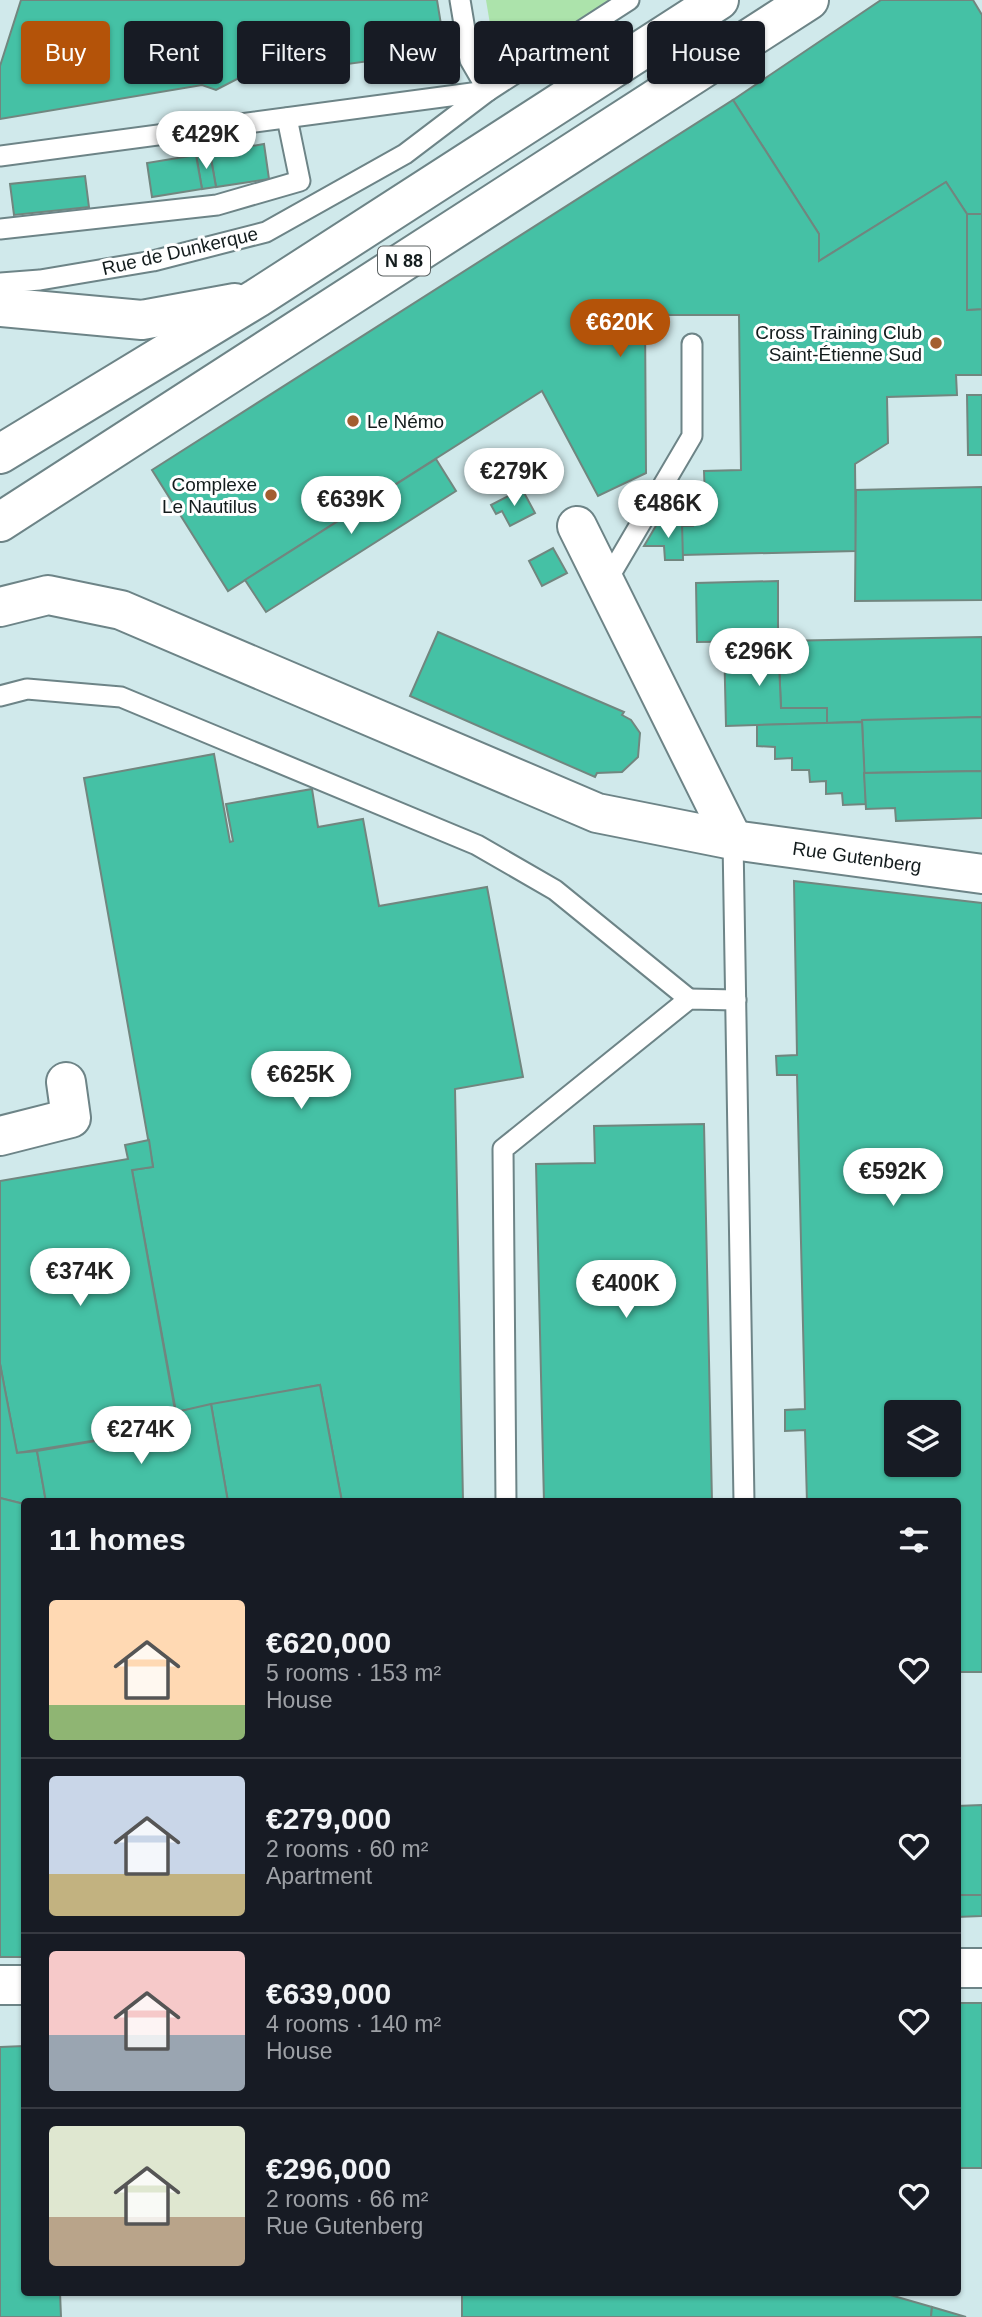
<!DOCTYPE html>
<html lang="en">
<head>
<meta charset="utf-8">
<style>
	:root { --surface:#171b24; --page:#20242c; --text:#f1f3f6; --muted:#9ea1a6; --line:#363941; --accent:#b45309 }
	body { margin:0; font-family:Helvetica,sans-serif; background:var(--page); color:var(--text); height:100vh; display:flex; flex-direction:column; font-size:26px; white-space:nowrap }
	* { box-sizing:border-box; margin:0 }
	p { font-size:23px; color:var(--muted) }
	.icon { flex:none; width:38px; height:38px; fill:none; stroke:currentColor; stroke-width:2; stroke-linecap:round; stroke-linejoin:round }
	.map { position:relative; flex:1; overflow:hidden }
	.drawer { position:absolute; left:21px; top:1498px; width:940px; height:798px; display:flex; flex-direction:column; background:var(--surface); border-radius:7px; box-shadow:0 2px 5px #0004 }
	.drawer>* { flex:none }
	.banner { position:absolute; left:21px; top:21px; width:942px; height:63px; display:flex; gap:14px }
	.fabs { position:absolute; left:884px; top:1400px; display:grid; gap:14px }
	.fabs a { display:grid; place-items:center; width:77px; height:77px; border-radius:7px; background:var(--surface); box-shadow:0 2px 5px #0004; font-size:35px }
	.price { position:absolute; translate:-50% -60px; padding:0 16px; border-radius:24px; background:#fff; color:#222; font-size:23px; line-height:46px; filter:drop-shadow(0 2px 4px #0008) }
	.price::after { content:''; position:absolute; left:50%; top:42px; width:21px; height:16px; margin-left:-10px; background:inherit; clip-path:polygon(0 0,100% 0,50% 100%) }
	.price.current { background:var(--accent); color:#fff }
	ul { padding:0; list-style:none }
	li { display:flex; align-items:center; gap:21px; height:175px; padding:0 28px }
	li+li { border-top:2px solid var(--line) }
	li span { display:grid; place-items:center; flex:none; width:196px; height:140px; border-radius:7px; color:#555 }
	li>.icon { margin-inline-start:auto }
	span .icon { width:84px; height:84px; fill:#fffc; stroke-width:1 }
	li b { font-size:30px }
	h2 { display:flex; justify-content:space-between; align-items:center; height:84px; padding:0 28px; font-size:30px }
	.tag { padding:0 24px; border-radius:7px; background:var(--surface); box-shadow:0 2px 5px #0004; font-size:24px; line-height:63px }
	.tag.current { background:var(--accent); color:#fff }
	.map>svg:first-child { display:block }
	.green { fill:#ace3ab }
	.building { fill:#45c1a5; stroke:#71867f; stroke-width:2; fill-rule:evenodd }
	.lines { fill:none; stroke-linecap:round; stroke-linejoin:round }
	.lane-casing { stroke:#6d8487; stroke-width:23 }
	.street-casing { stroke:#6d8487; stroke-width:42 }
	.secondary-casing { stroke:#6d8487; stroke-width:42 }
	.highway-casing { stroke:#6d8487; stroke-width:42 }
	.lane { stroke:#fff; stroke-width:19 }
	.street { stroke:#fff; stroke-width:38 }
	.secondary { stroke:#fff; stroke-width:38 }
	.highway { stroke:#fff; stroke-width:38 }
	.poi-dot { fill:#a35e30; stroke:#fff; stroke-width:2.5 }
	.labels { text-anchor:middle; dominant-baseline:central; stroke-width:6; stroke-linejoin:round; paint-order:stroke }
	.shield { fill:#fff; stroke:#5a6061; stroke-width:2 }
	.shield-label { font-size:18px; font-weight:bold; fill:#131c1d }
	.street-label { font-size:19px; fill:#131c1d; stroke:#fff }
	.poi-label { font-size:19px; fill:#131c1d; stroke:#fff; text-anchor:end }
</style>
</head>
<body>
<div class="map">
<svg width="982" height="2317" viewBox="0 0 982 2317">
	<rect width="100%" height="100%" fill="#d0e9eb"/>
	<path class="green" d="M486 0H608L579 24 492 36Z"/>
	<g class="building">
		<path d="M21 0H437L445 49 438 50 434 57 397 63 391 58 237 79 216 90 202 85 0 119V66Z"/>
		<path d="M881 0H973L982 15V214H967L946 182 819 261V234L733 100Z"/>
		<path d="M733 100 819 234V261L946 182 967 214V310L982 309V375H956L957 395 887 397 888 443 855 464 856 551 682 555 681 526H693L692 499H705L704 471 741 470 739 315H645L646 473 598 496 542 391 228 591 152 470Z"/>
		<path d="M264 144 269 179 216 187 210 153Z"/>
		<path d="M210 153 216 187 202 189 196 155Z"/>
		<path d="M196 155 202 189 152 197 147 163Z"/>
		<path d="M85 176 89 207 14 215 10 184Z"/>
		<path d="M967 214H982V309L967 310Z"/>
		<path d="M967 395H982V455H968Z"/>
		<path d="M436 459 456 491 266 612 245 580Z"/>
		<path d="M982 487V600L855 601 856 490Z"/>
		<path d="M522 489 535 513 510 526 502 511 496 514 491 505Z"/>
		<path d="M682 523 683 560H665L664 546H644L657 524Z"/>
		<path d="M553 548 567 573 542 586 529 561Z"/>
		<path d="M778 581V641L697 642 696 583Z"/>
		<path d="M438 632 624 712 622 715 631 720 640 733 638 757 622 772 597 773 595 777 410 696Z"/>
		<path d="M982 637V717L827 723V708H781L778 641Z"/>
		<path d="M724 641H778L781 708H827V723L726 726Z"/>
		<path d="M982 717V771L864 773 862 720Z"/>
		<path d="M862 722 866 804 843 805 842 793 826 794V781L810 782 809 770H792V758L775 759V747L757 746V725Z"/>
		<path d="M214 754 230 842 233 841 226 804 312 789 318 827 363 819 379 906 487 887 523 1077 455 1089 463 1502H342L320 1385 176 1412 132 1170 153 1167 84 778Z"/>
		<path d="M982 771V818L896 821 895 808 866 809 864 773Z"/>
		<path d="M794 881 982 903V1672H957V1502H807L805 1430 785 1431V1410L805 1409 797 1075H777L776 1056 797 1055ZM896 1412H948V1465H896Z"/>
		<path d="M704 1124 712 1502H544L536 1164 595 1163 594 1126Z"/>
		<path d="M149 1140 153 1167 132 1170 178 1427 17 1453 0 1364V1181L128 1159 125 1145Z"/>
		<path d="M0 1364 17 1453 37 1451 46 1502 24 1504 0 1498Z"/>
		<path d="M320 1385 342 1502H228L211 1404Z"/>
		<path d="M211 1404 228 1502H46L37 1451 178 1427 176 1412Z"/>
		<path d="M0 1498 24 1504V1957H0Z"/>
		<path d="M982 1805V1895H957V1806Z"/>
		<path d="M957 1895H982V1916L957 1917Z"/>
		<rect x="957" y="2003" width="25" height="165"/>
		<path d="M24 2046V2292H60L61 2317H0V2047Z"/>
		<path d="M462 2292H880L932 2307 931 2317H462Z"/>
		<path d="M932 2307 966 2317H931Z"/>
	</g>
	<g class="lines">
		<g class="lane-casing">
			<g id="lane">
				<path d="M460 0 470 60 488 91"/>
				<path d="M0 156 487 91"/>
				<path d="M0 229 217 205 300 181 287 118"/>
				<path d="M0 283 40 280 153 261 266 232 405 154 488 91 629 0"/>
				<path d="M605 584 692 436V344"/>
				<path d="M0 696 27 689 121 697 477 845 555 890 689 999"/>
				<path d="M733 840 744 1502"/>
				<path d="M506 1502 503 1149 689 999 736 1000"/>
			</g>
		</g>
		<g class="street-casing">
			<g id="street">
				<path d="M577 526 733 840"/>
				<path d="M0 1136 71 1118 66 1082"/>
				<path d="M957 1968H982"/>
				<path d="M0 1985H24"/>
			</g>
		</g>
		<g class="secondary-casing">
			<path id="secondary" d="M733 840 982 874"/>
		</g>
		<g class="highway-casing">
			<g id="highway">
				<path d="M0 307 142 320 235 303"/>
				<path d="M0 454 257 298 719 0"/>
				<path d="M0 522 809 0"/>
				<path d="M0 607 48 595 121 610 597 813 733 840"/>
			</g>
		</g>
		<use href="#lane" class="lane"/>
		<use href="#street" class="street"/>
		<use href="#secondary" class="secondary"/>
		<use href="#highway" class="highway"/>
	</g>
	<g class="poi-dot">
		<circle cx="936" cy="343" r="7"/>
		<circle cx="353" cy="421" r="7"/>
		<circle cx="271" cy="495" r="7"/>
	</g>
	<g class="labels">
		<rect class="shield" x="378" y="246.5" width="52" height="29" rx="5"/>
		<g class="shield-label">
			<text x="404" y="261">N 88</text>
		</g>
		<g class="street-label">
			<text transform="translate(180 251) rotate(-13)">Rue de Dunkerque</text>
			<text transform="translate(857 857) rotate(8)">Rue Gutenberg</text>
		</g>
		<g class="poi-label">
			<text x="922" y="332">Cross Training Club<tspan x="922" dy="22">Saint-Étienne Sud</tspan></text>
			<text x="367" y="421" text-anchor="start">Le Némo</text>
			<text x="257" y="484">Complexe<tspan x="257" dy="22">Le Nautilus</tspan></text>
		</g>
	</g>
</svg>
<div class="fabs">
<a><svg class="icon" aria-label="layers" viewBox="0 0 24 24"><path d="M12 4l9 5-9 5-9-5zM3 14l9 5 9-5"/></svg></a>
</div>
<b class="price" style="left:206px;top:171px">€429K</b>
<b class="price current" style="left:620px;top:359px">€620K</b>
<b class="price" style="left:514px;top:508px">€279K</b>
<b class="price" style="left:351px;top:536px">€639K</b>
<b class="price" style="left:668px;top:540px">€486K</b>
<b class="price" style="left:759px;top:688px">€296K</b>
<b class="price" style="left:301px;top:1111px">€625K</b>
<b class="price" style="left:893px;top:1208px">€592K</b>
<b class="price" style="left:80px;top:1308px">€374K</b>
<b class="price" style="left:626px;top:1320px">€400K</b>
<b class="price" style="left:141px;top:1466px">€274K</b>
<div class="banner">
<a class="tag current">Buy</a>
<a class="tag">Rent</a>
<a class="tag">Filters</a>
<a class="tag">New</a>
<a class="tag">Apartment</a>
<a class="tag">House</a>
</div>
<section class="drawer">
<h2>11 homes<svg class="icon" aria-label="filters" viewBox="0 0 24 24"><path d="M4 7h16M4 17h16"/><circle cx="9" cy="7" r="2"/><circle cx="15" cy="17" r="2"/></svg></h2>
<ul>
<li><span style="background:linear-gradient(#ffd9b3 75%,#8fb573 0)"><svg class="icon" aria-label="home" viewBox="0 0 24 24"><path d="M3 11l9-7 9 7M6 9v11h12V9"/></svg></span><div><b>€620,000</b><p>5 rooms · 153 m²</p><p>House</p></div><svg class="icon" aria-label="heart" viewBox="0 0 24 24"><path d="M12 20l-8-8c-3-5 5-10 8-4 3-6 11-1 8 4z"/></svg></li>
<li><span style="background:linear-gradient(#c9d6e8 70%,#c2b280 0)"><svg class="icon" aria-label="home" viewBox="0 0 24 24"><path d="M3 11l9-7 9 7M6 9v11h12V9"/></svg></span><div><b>€279,000</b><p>2 rooms · 60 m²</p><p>Apartment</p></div><svg class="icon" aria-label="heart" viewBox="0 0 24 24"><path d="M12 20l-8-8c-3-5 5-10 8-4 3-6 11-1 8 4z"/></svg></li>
<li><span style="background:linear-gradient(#f6c9c9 60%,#9aa5b1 0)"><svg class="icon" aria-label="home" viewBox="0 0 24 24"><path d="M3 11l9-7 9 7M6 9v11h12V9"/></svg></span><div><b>€639,000</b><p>4 rooms · 140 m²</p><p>House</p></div><svg class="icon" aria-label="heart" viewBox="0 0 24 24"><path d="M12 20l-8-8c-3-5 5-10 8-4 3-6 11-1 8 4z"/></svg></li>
<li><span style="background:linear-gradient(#dfe7d0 65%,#b9a48a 0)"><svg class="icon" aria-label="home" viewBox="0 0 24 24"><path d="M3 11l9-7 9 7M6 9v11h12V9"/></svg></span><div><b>€296,000</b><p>2 rooms · 66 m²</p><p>Rue Gutenberg</p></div><svg class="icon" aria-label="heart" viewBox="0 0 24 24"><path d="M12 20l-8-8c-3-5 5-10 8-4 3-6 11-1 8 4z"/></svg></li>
</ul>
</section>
</div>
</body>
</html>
